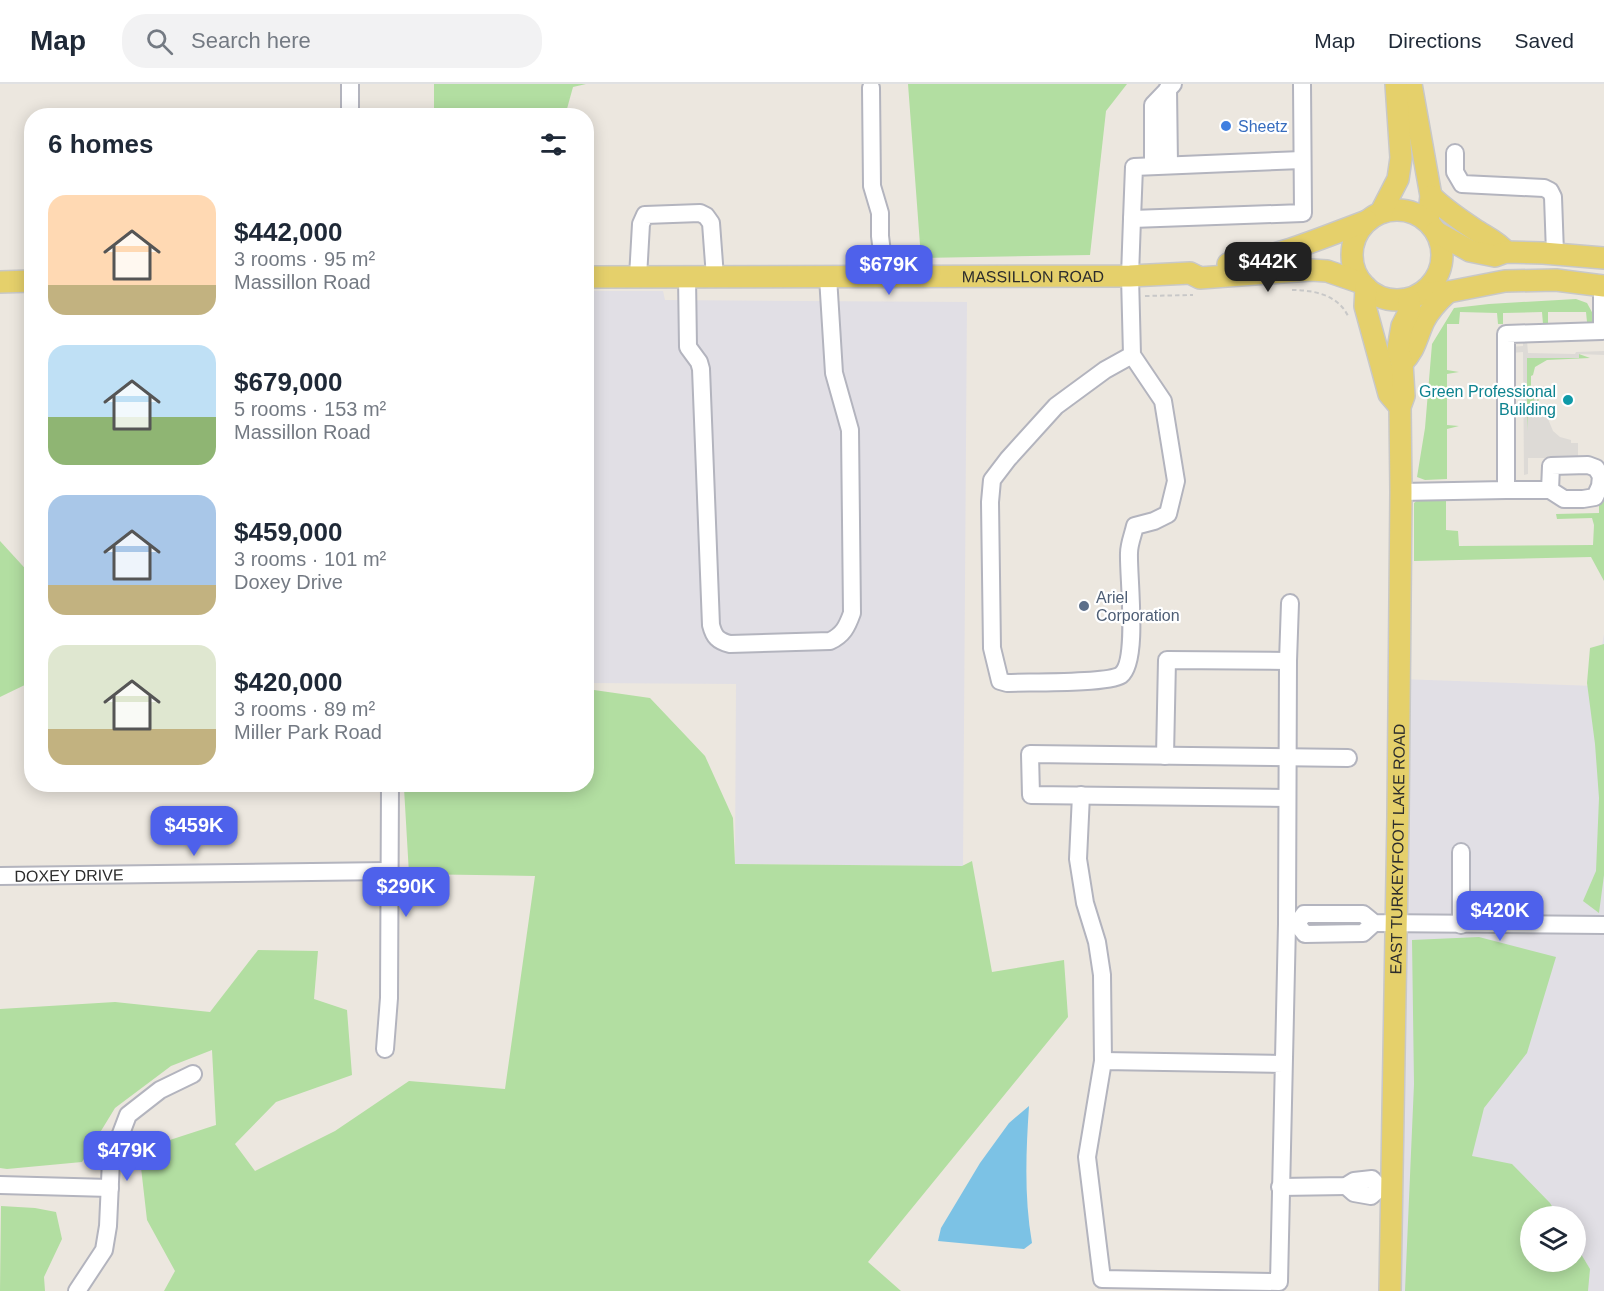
<!DOCTYPE html>
<html lang="en">
<head>
<meta charset="utf-8">
<style>
	:root { --surface:#fff; --page:#f2f2f3; --text:#1f2937; --muted:#747a83; --line:#e0e1e3; --accent:#4e61eb }
	body { margin:0; font-family:Helvetica,sans-serif; background:var(--page); color:var(--text); height:100vh; display:flex; flex-direction:column; font-size:22px; white-space:nowrap }
	* { box-sizing:border-box; margin:0 }
	p { font-size:20px; color:var(--muted) }
	.icon { flex:none; width:33px; height:33px; fill:none; stroke:currentColor; stroke-width:2; stroke-linecap:round; stroke-linejoin:round }
	.map { position:relative; flex:1; overflow:hidden }
	.sheet { position:absolute; left:24px; top:24px; width:570px; height:684px; display:flex; flex-direction:column; background:var(--surface); border-radius:24px; box-shadow:0 3px 15px #0003 }
	.sheet>* { flex:none }
	.fabs { position:absolute; left:1520px; top:1122px; display:grid; gap:12px }
	.fabs a { display:grid; place-items:center; width:66px; height:66px; border-radius:50%; background:var(--surface); box-shadow:0 3px 15px #0003; font-size:30px }
	.price { position:absolute; translate:-50% -51px; padding:0 14px; border-radius:12px; background:var(--accent); color:#fff; font-size:20px; line-height:39px; filter:drop-shadow(0 2px 3px #0008) }
	.price::after { content:''; position:absolute; left:50%; top:36px; width:18px; height:14px; margin-left:-9px; background:inherit; clip-path:polygon(0 0,100% 0,50% 100%) }
	.price.on { background:#222; color:#fff }
	ul { padding:0; list-style:none }
	li { display:flex; align-items:center; gap:18px; height:150px; padding:0 24px }
	li span { display:grid; place-items:center; flex:none; width:168px; height:120px; border-radius:18px; color:#555 }
	li>.icon { margin-inline-start:auto }
	span .icon { width:72px; height:72px; fill:#fffc; stroke-width:1 }
	li b { font-size:26px }
	h2 { display:flex; justify-content:space-between; align-items:center; height:72px; padding:0 24px; font-size:26px }
	header { display:flex; align-items:center; gap:36px; box-sizing:border-box; height:84px; padding:0 30px; background:var(--surface); border-bottom:2px solid var(--line) }
	header strong { font-size:28px }
	nav { display:flex; gap:33px; margin-inline-start:auto; font-size:21px }
	.search { width:420px; height:54px; background:var(--page); display:flex; align-items:center; gap:15px; box-sizing:border-box; padding:0 21px; border-radius:24px; color:var(--muted); font-size:22px }
	.map>svg:first-child { display:block }
	.industrial { fill:#e1dfe5; fill-rule:evenodd }
	.green { fill:#b2dea1 }
	.plaza { fill:#dddad6 }
	.water { fill:#7cc2e5 }
	.lines { fill:none; stroke-linecap:round; stroke-linejoin:round }
	.minor-casing { stroke:#b3b4be; stroke-width:20 }
	.major-casing { stroke:#c8c8c8; stroke-width:24 }
	.path { stroke:#c8c8c8; stroke-width:2; stroke-dasharray:4.5 3; stroke-linecap:butt }
	.minor { stroke:#fff; stroke-width:16 }
	.major { stroke:#e5d06b; stroke-width:21 }
	.shop-dot { fill:#3f7fe0; stroke:#fff; stroke-width:2 }
	.culture-dot { fill:#0f9aa8; stroke:#fff; stroke-width:2 }
	.service-dot { fill:#5c6f8a; stroke:#fff; stroke-width:2 }
	.labels { text-anchor:middle; dominant-baseline:central; stroke-width:4.5; stroke-linejoin:round; paint-order:stroke }
	.shop-label { font-size:16px; fill:#366cbe; stroke:#fff; text-anchor:start }
	.street-label { font-size:16px; fill:#2c2c2c; stroke:#fff }
	.culture-label { font-size:16px; fill:#0d838f; stroke:#fff; text-anchor:end }
	.service-label { font-size:16px; fill:#4e5e75; stroke:#fff; text-anchor:start }
</style>
</head>
<body>
<header>
<strong>Map</strong>
<div class="search"><svg class="icon" aria-label="search" viewBox="0 0 24 24"><circle cx="10" cy="10" r="6"/><path d="M15 15l6 6"/></svg>Search here</div>
<nav><a>Map</a><a>Directions</a><a>Saved</a></nav>
</header>
<div class="map">
<svg width="1604" height="1207" viewBox="0 0 1604 1207">
	<rect width="100%" height="100%" fill="#ece7df"/>
	<g class="industrial">
		<path d="M587 207H663L665 216 967 218 963 782 735 780 736 600 587 599Z"/>
		<path d="M1604 550V1207H1390L1400 595 1595 602ZM1530 1132H1575V1178H1530Z"/>
	</g>
	<g class="green">
		<path d="M434 0H586L573 3 565 32 434 31Z"/>
		<path d="M908 0H1127L1106 27 1090 171 921 174Z"/>
		<path d="M1576 215 1587 219 1593 230 1592 238H1587L1586 228H1548V240H1543L1542 228 1503 229V240H1498L1497 229 1460 228 1459 240H1447V286L1459 288 1447 290V341L1459 342 1447 345V395L1425 396 1417 393 1425 344 1432 260 1454 224 1489 220Z"/>
		<path d="M1579 270 1590 274 1547 276 1535 283 1533 291 1531 292V310H1539L1538 323H1546V330H1537V312L1534 330 1528 331 1527 361V274H1578Z"/>
		<path d="M1604 409V497L1591 473 1414 477V419L1424 411 1446 414V446L1458 447 1459 462 1593 461 1594 441 1592 434 1557 435 1556 430 1599 429V418Z"/>
		<path d="M0 457 32 492 31 598 0 613Z"/>
		<path d="M1604 560V791L1599 829 1583 817 1596 787 1599 714 1595 660 1587 599 1590 564Z"/>
		<path d="M587 605 650 614 705 672 733 734 735 780 962 782 972 777 992 888 1064 876 1068 933 868 1178 901 1207H164L175 1187 147 1136 139 1066 216 1041 212 966 171 982 115 1024 82 1078 7 1085 0 1084V925L115 918 210 928 258 866 318 867 314 915 347 926 352 991 276 1018 235 1060 255 1087 335 1047 409 997 505 1005 535 792 409 790 404 704 586 700Z"/>
		<path d="M1479 853 1556 873 1527 969 1484 1024 1472 1072 1512 1080 1550 1119 1558 1132H1530V1178H1575V1160L1590 1185 1588 1207H1405L1414 1000 1412 856Z"/>
		<path d="M1 1122 35 1124 56 1128 62 1155 44 1193 45 1207H0Z"/>
	</g>
	<path class="plaza" d="M1523 257H1527L1528 269 1575 270 1576 268 1604 267V271L1579 270V274H1527V348L1528 330H1534V312H1537V330H1546L1553 347 1560 353 1571 356V359H1578V374H1528V390L1524 391 1523 268 1511 269V263L1523 262Z"/>
	<path class="water" d="M1029 1022C1026 1068 1024 1113 1032 1159L1024 1165 938 1157 941 1144 980 1079 1009 1039Z"/>
	<g class="lines">
		<g class="minor-casing">
			<g id="minor">
				<path d="M871 4 872 102 880 129V152L885 193"/>
				<path d="M1168 4 1169 81"/>
				<path d="M350 32V0"/>
				<path d="M1455 69V88L1462 100 1544 104 1550 107 1553 113 1555 169"/>
				<path d="M1153 82V21L1173 0"/>
				<path d="M1132 135 1134 83 1302 76"/>
				<path d="M638 193 641 140 645 131 700 129 706 132 711 139 715 193"/>
				<path d="M687 193 688 263 699 278 701 285 711 541C714 553 718 557 730 560L830 557C843 551 847 543 852 529L850 346 834 289 828 193"/>
				<path d="M1132 271 1163 317 1176 397 1168 430 1154 437 1135 442C1133 451 1129 460 1129 469 1128 492 1139 577 1121 591 1107 600 1027 598 1007 599L1000 597 992 564 990 418 992 396 1008 375 1056 322 1105 286 1132 271 1130 192 1132 135 1303 129 1302 0"/>
				<path d="M1506 406H1550L1564 415H1583L1595 413 1600 402 1601 392 1596 384 1588 381 1551 382 1550 406"/>
				<path d="M1401 408 1506 406V250L1602 247V201"/>
				<path d="M1165 672 1167 576 1288 577"/>
				<path d="M1081 711 1078 775 1085 819 1097 858 1102 891 1103 977"/>
				<path d="M1287 714 1031 711 1030 670 1348 674"/>
				<path id="s1" d="M0 792 389 787"/>
				<path d="M1287 840 1288 577 1290 519"/>
				<path d="M1297 840 1304 830H1363L1374 839 1604 841"/>
				<path d="M1297 840 1305 850 1363 849 1374 839"/>
				<path d="M1461 841V768"/>
				<path d="M385 965 389 914 390 700"/>
				<path d="M1283 980 1103 977 1087 1073 1102 1195 1279 1198 1287 840H1297"/>
				<path d="M0 1101 110 1104"/>
				<path d="M1346 1102 1354 1109 1371 1112 1380 1104"/>
				<path d="M1280 1103 1346 1102 1354 1097 1372 1095 1380 1104 1392 1105"/>
				<path d="M77 1207 104 1166 108 1142 111 1076 128 1031 160 1006 193 990"/>
			</g>
		</g>
		<g class="major-casing">
			<g id="major">
				<path d="M1411 0 1431 112 1428 137"/>
				<path d="M1431 112C1444 125 1459 135 1474 145 1486 153 1497 157 1506 168"/>
				<circle cx="1397" cy="171" r="45"/>
				<path d="M1381 128 1398 95 1401 74 1396 0"/>
				<path d="M1436 148 1470 167 1495 172 1506 168 1543 169 1604 174"/>
				<path d="M1228 180C1276 174 1321 154 1367 137"/>
				<path id="s2" d="M586 193 1130 192 1190 189 1200 194 1311 186 1327 187 1362 199"/>
				<path d="M0 198 32 197"/>
				<path d="M1366 203 1365 222 1389 310 1400 323"/>
				<path d="M1422 209 1448 208 1505 197 1556 196 1604 202"/>
				<path d="M1402 279C1416 265 1416 254 1424 237 1430 225 1438 217 1448 208"/>
				<path id="s3" d="M1390 1207 1398 733 1401 408 1400 323 1404 312 1402 279 1398 265 1402 242 1410 226 1409 215"/>
			</g>
		</g>
		<g class="path">
			<path d="M1292 206C1314 206 1338 211 1348 232"/>
			<path d="M1145 212 1193 211"/>
		</g>
		<use href="#minor" class="minor"/>
		<use href="#major" class="major"/>
	</g>
	<circle class="shop-dot" cx="1226" cy="42" r="6"/>
	<circle class="culture-dot" cx="1568" cy="316" r="6"/>
	<circle class="service-dot" cx="1084" cy="522" r="6"/>
	<g class="labels">
		<g class="shop-label">
			<text x="1238" y="42">Sheetz</text>
		</g>
		<g class="street-label">
			<text stroke="none"><textPath href="#s2" startOffset="447">MASSILLON ROAD</textPath></text>
			<text stroke="none"><textPath href="#s3" startOffset="442">EAST TURKEYFOOT LAKE ROAD</textPath></text>
			<text stroke="none"><textPath href="#s1" startOffset="69">DOXEY DRIVE</textPath></text>
		</g>
		<g class="culture-label">
			<text x="1556" y="307">Green Professional<tspan x="1556" dy="18">Building</tspan></text>
		</g>
		<g class="service-label">
			<text x="1096" y="513">Ariel<tspan x="1096" dy="18">Corporation</tspan></text>
		</g>
	</g>
</svg>
<div class="fabs">
<a><svg class="icon" aria-label="layers" viewBox="0 0 24 24"><path d="M12 4l9 5-9 5-9-5zM3 14l9 5 9-5"/></svg></a>
</div>
<b class="price on" style="left:1268px;top:209px">$442K</b>
<b class="price" style="left:889px;top:212px">$679K</b>
<b class="price" style="left:194px;top:773px">$459K</b>
<b class="price" style="left:406px;top:834px">$290K</b>
<b class="price" style="left:1500px;top:858px">$420K</b>
<b class="price" style="left:127px;top:1098px">$479K</b>
<section class="sheet">
<h2>6 homes<svg class="icon" aria-label="filters" viewBox="0 0 24 24"><path d="M4 7h16M4 17h16"/><circle cx="9" cy="7" r="2"/><circle cx="15" cy="17" r="2"/></svg></h2>
<ul>
<li><span style="background:linear-gradient(#ffd9b3 75%,#c2b280 0)"><svg class="icon" aria-label="home" viewBox="0 0 24 24"><path d="M3 11l9-7 9 7M6 9v11h12V9"/></svg></span><div><b>$442,000</b><p>3 rooms · 95 m²</p><p>Massillon Road</p></div></li>
<li><span style="background:linear-gradient(#bfe0f5 60%,#8fb573 0)"><svg class="icon" aria-label="home" viewBox="0 0 24 24"><path d="M3 11l9-7 9 7M6 9v11h12V9"/></svg></span><div><b>$679,000</b><p>5 rooms · 153 m²</p><p>Massillon Road</p></div></li>
<li><span style="background:linear-gradient(#a9c7e8 75%,#c2b280 0)"><svg class="icon" aria-label="home" viewBox="0 0 24 24"><path d="M3 11l9-7 9 7M6 9v11h12V9"/></svg></span><div><b>$459,000</b><p>3 rooms · 101 m²</p><p>Doxey Drive</p></div></li>
<li><span style="background:linear-gradient(#dfe7d0 70%,#c2b280 0)"><svg class="icon" aria-label="home" viewBox="0 0 24 24"><path d="M3 11l9-7 9 7M6 9v11h12V9"/></svg></span><div><b>$420,000</b><p>3 rooms · 89 m²</p><p>Miller Park Road</p></div></li>
</ul>
</section>
</div>
</body>
</html>
